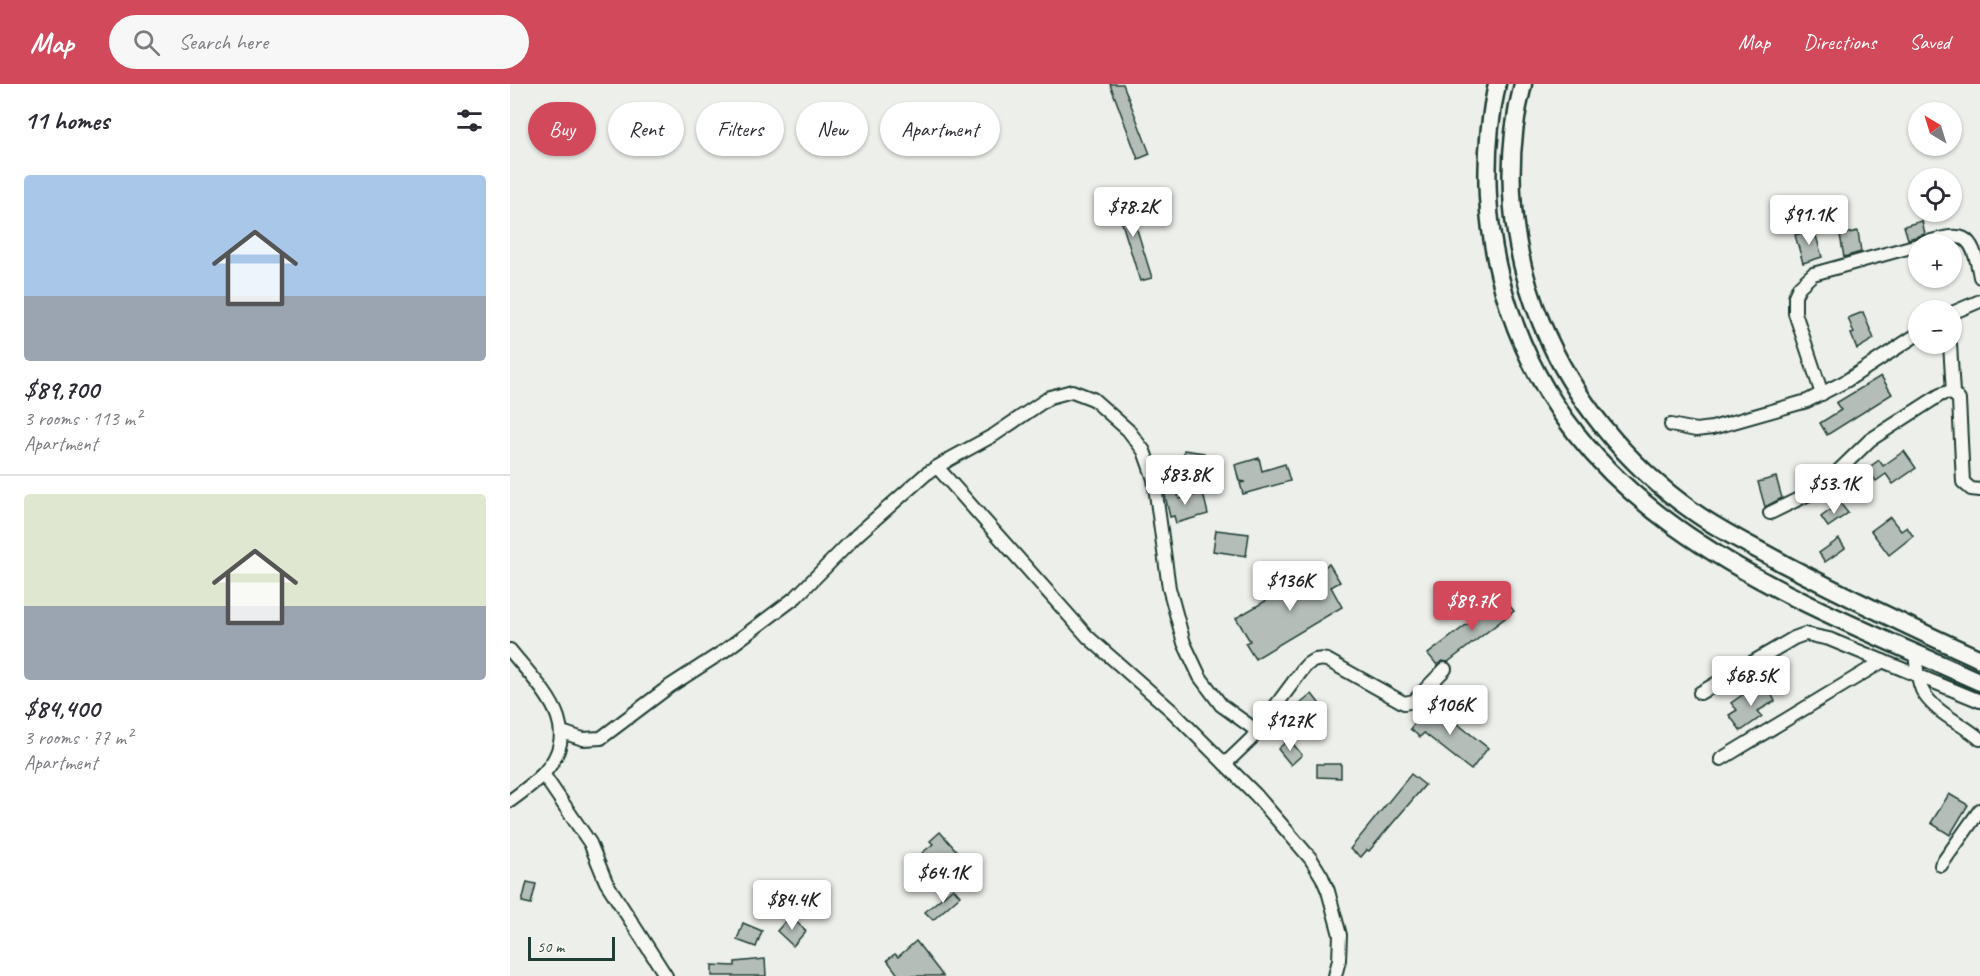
<!DOCTYPE html>
<html lang="en">
<head>
<meta charset="utf-8">
<style>
	:root { --surface:#fff; --page:#f7f7f7; --text:#2b2b33; --muted:#7c7c81; --line:#e1e1e2; --accent:#d1495b }
	body { margin:0; font-family:Caveat,sans-serif; background:var(--page); color:var(--text); height:100vh; display:flex; flex-direction:column; font-size:22px; white-space:nowrap }
	* { box-sizing:border-box; margin:0 }
	p { font-size:20px; color:var(--muted) }
	.icon { flex:none; width:33px; height:33px; fill:none; stroke:currentColor; stroke-width:2; stroke-linecap:round; stroke-linejoin:round }
	.map { position:relative; flex:1; overflow:hidden }
	.details { display:flex; flex-direction:column; background:var(--surface); width:510px }
	.details>* { flex:none }
	.top-card { position:absolute; left:18px; top:18px; width:570px; height:54px; display:flex; gap:12px }
	.needle { width:39px; rotate:322deg }
	.tools { position:absolute; left:1398px; top:18px; display:grid; gap:12px }
	.tools a { display:grid; place-items:center; width:54px; height:54px; border-radius:50%; background:var(--surface); box-shadow:0 2px 4px #0004; font-size:30px }
	.scale { position:absolute; left:18px; bottom:15px; width:87px; box-sizing:border-box; padding-left:6px; border:3px solid #1f3d34; border-top:0; font-size:16px; line-height:21px; white-space:nowrap; color:#1f3d34; -webkit-text-stroke:4px #f6f6f2; paint-order:stroke }
	.price { position:absolute; translate:-50% -51px; padding:0 14px; border-radius:6px; background:#fff; color:#222; font-size:20px; line-height:39px; filter:drop-shadow(0 2px 3px #0008) }
	.price::after { content:''; position:absolute; left:50%; top:36px; width:18px; height:14px; margin-left:-9px; background:inherit; clip-path:polygon(0 0,100% 0,50% 100%) }
	.price.on { background:var(--accent); color:#fff }
	ul { padding:0; list-style:none }
	li { display:grid; align-content:center; gap:12px; height:318px; padding:0 24px }
	li+li { border-top:2px solid var(--line) }
	li span { display:grid; place-items:center; height:186px; border-radius:6px; color:#555 }
	li>.icon { margin-inline-start:auto }
	span .icon { width:108px; height:108px; fill:#fffc; stroke-width:1 }
	li b { font-size:26px }
	h2 { display:flex; justify-content:space-between; align-items:center; height:72px; padding:0 24px; font-size:26px }
	.tag { padding:0 21px; border-radius:27px; background:var(--surface); box-shadow:0 2px 4px #0004; font-size:21px; line-height:54px }
	.tag.on { background:var(--accent); color:#fff }
	header { display:flex; align-items:center; gap:36px; box-sizing:border-box; height:84px; padding:0 30px; background:var(--accent); color:#fff }
	header strong { font-size:28px }
	nav { display:flex; gap:33px; margin-inline-start:auto; font-size:21px }
	.search { width:420px; height:54px; background:var(--page); display:flex; align-items:center; gap:15px; box-sizing:border-box; padding:0 21px; border-radius:33px; color:var(--muted); font-size:22px }
	main { display:flex; flex:1; min-height:0 }
	.map>svg:first-child { display:block }
	.building { fill:#b4bdb8; stroke:#1f3d34; stroke-width:1.5 }
	.lines { fill:none; stroke-linecap:round; stroke-linejoin:round }
	.minor-casing { stroke:#1f3d34; stroke-width:16 }
	.highway-casing { stroke:#1f3d34; stroke-width:21 }
	.minor { stroke:#f6f6f2; stroke-width:12 }
	.highway { stroke:#f6f6f2; stroke-width:16 }
</style>
</head>
<body>
<header>
<strong>Map</strong>
<div class="search"><svg class="icon" aria-label="search" viewBox="0 0 24 24"><circle cx="10" cy="10" r="6"/><path d="M15 15l6 6"/></svg>Search here</div>
<nav><a>Map</a><a>Directions</a><a>Saved</a></nav>
</header>
<main>
<section class="details">
<h2>11 homes<svg class="icon" aria-label="filters" viewBox="0 0 24 24"><path d="M4 7h16M4 17h16"/><circle cx="9" cy="7" r="2"/><circle cx="15" cy="17" r="2"/></svg></h2>
<ul>
<li><span style="background:linear-gradient(#a9c7e8 65%,#9aa5b1 0)"><svg class="icon" aria-label="home" viewBox="0 0 24 24"><path d="M3 11l9-7 9 7M6 9v11h12V9"/></svg></span><div><b>$89,700</b><p>3 rooms · 113 m²</p><p>Apartment</p></div></li>
<li><span style="background:linear-gradient(#dfe7d0 60%,#9aa5b1 0)"><svg class="icon" aria-label="home" viewBox="0 0 24 24"><path d="M3 11l9-7 9 7M6 9v11h12V9"/></svg></span><div><b>$84,400</b><p>3 rooms · 77 m²</p><p>Apartment</p></div></li>
</ul>
</section>
<div class="map">
<svg width="1470" height="892" viewBox="0 0 1470 892">
	<rect width="100%" height="100%" fill="#edefea"/>
	<filter id="ink" filterUnits="userSpaceOnUse"><feTurbulence type="fractalNoise" baseFrequency=".0167" numOctaves="2"/><feDisplacementMap in="SourceGraphic" scale="12" xChannelSelector="R" yChannelSelector="G"/><feConvolveMatrix kernelMatrix="1 2 1 2 8 2 1 2 1" color-interpolation-filters="sRGB"/></filter>
	<g filter="url(#ink)">
		<g class="building">
			<path d="M600 0H613L640 70 628 75Z"/>
			<path d="M616 110 642 194 630 197 604 113Z"/>
			<path d="M1412 137 1415 150 1398 155 1394 142Z"/>
			<path d="M1304 145 1312 173 1293 179 1285 151Z"/>
			<path d="M1348 147 1351 168 1334 173 1330 151Z"/>
			<path d="M1353 228 1364 255 1347 265 1341 250 1344 249 1338 234Z"/>
			<path d="M1371 292 1382 310 1317 351 1310 339 1331 326 1326 319Z"/>
			<path d="M674 366 694 369 691 392 671 389Z"/>
			<path d="M1394 367 1406 384 1383 400 1376 390 1366 397 1357 385 1369 376 1373 382Z"/>
			<path d="M749 374 752 387 775 380 780 397 733 410 730 399 735 398 729 397 725 381Z"/>
			<path d="M1266 393 1272 414 1255 423 1248 398Z"/>
			<path d="M666 403 669 415 693 409 698 430 666 439 664 432 660 433 654 407Z"/>
			<path d="M1330 419 1338 429 1318 443 1311 433Z"/>
			<path d="M1380 433 1391 447 1397 443 1403 452 1379 471 1361 447Z"/>
			<path d="M706 446 739 450 736 472 703 467Z"/>
			<path d="M1329 455 1335 464 1315 478 1309 469Z"/>
			<path d="M819 480 830 498 821 503 832 523 745 575 735 559 740 557 726 534Z"/>
			<path d="M993 513 1004 527 938 578 932 577 927 581 918 570Z"/>
			<path d="M1256 600 1265 617 1248 627 1252 632 1231 647 1219 631 1227 626 1221 619 1235 609 1237 610Z"/>
			<path d="M802 610 812 623 790 641 780 628Z"/>
			<path d="M921 619 978 664 961 686 914 649 910 653 900 645Z"/>
			<path d="M779 655 792 671 781 681 768 665Z"/>
			<path d="M807 680H831V694L807 693Z"/>
			<path d="M901 690 915 701 859 767 857 766 851 773 840 765Z"/>
			<path d="M1439 710 1458 721 1440 751 1421 739Z"/>
			<path d="M430 748 452 773 431 791 412 769 423 760 420 757Z"/>
			<path d="M17 798 26 800 21 820 12 818Z"/>
			<path d="M443 804 450 812 423 836 415 828Z"/>
			<path d="M280 832 296 847 283 862 267 847Z"/>
			<path d="M233 839 252 847 246 863 227 856Z"/>
			<path d="M406 857 416 870 433 892H389L377 876 385 870 388 873Z"/>
			<path d="M255 875 256 892H202V881L225 882V878Z"/>
		</g>
		<g class="lines">
			<g class="minor-casing">
				<g id="minor">
					<path d="M1411 160C1453 148 1462 146 1470 193"/>
					<path d="M1442 229 1470 217"/>
					<path d="M1440 260 1443 309"/>
					<path d="M1312 310 1285 229V212L1289 203 1303 190 1408 161"/>
					<path d="M1161 341 1186 346 1202 344 1297 317 1336 297 1408 250"/>
					<path d="M427 383 578 553 662 627 746 711 801 775 812 793 818 807 830 851 829 876 825 892"/>
					<path d="M1260 429 1303 408 1317 398 1360 356 1430 311 1438 308 1446 312 1449 316 1453 398 1461 405 1470 406"/>
					<path d="M0 566C30 604 77 643 33 690 23 700 11 709 0 717"/>
					<path d="M1405 568C1406 580 1407 594 1412 606 1423 628 1452 639 1470 655"/>
					<path d="M1190 609 1284 554 1295 550 1319 555 1470 617"/>
					<path d="M52 648 73 655 91 654 160 602 214 567 286 513 347 451 416 390 440 375 484 351 540 313 562 307 583 315 618 346 634 367 644 395 659 504 674 559 690 593 711 621 747 647"/>
					<path d="M1211 675 1373 577"/>
					<path d="M715 680 741 655 793 585C799 577 807 574 817 576L894 619 904 617 935 585"/>
					<path d="M33 690 80 759 96 798 156 892"/>
					<path d="M1431 781 1470 726"/>
				</g>
			</g>
			<g class="highway-casing">
				<g id="highway">
					<path d="M987 0C971 74 975 152 999 224 1070 440 1282 513 1470 598"/>
					<path d="M1013 0C971 164 1048 333 1184 428 1212 448 1244 463 1274 480 1339 514 1404 545 1470 575"/>
				</g>
			</g>
			<use href="#minor" class="minor"/>
			<use href="#highway" class="highway"/>
		</g>
	</g>
</svg>
<div class="tools">
<a><svg class="needle" viewBox="-14 -14 28 28"><path d="M0-13l5 13h-10z" fill="#e53935"/><path d="M0 13l5-13h-10z" fill="#7c7c81"/></svg></a>
<a><svg class="icon" aria-label="locate" viewBox="0 0 24 24"><circle cx="12" cy="12" r="6"/><path d="M12 2v4M12 18v4M2 12h4M18 12h4"/></svg></a>
<a>+</a>
<a>−</a>
</div>
<div class="scale">50 m</div>
<b class="price" style="left:623px;top:154px">$78.2K</b>
<b class="price" style="left:1299px;top:162px">$91.1K</b>
<b class="price" style="left:675px;top:422px">$83.8K</b>
<b class="price" style="left:1324px;top:431px">$53.1K</b>
<b class="price" style="left:780px;top:528px">$136K</b>
<b class="price on" style="left:962px;top:548px">$89.7K</b>
<b class="price" style="left:1241px;top:623px">$68.5K</b>
<b class="price" style="left:940px;top:652px">$106K</b>
<b class="price" style="left:780px;top:668px">$127K</b>
<b class="price" style="left:433px;top:820px">$64.1K</b>
<b class="price" style="left:282px;top:847px">$84.4K</b>
<div class="top-card">
<a class="tag on">Buy</a>
<a class="tag">Rent</a>
<a class="tag">Filters</a>
<a class="tag">New</a>
<a class="tag">Apartment</a>
</div>
</div>
</main>
</body>
</html>
